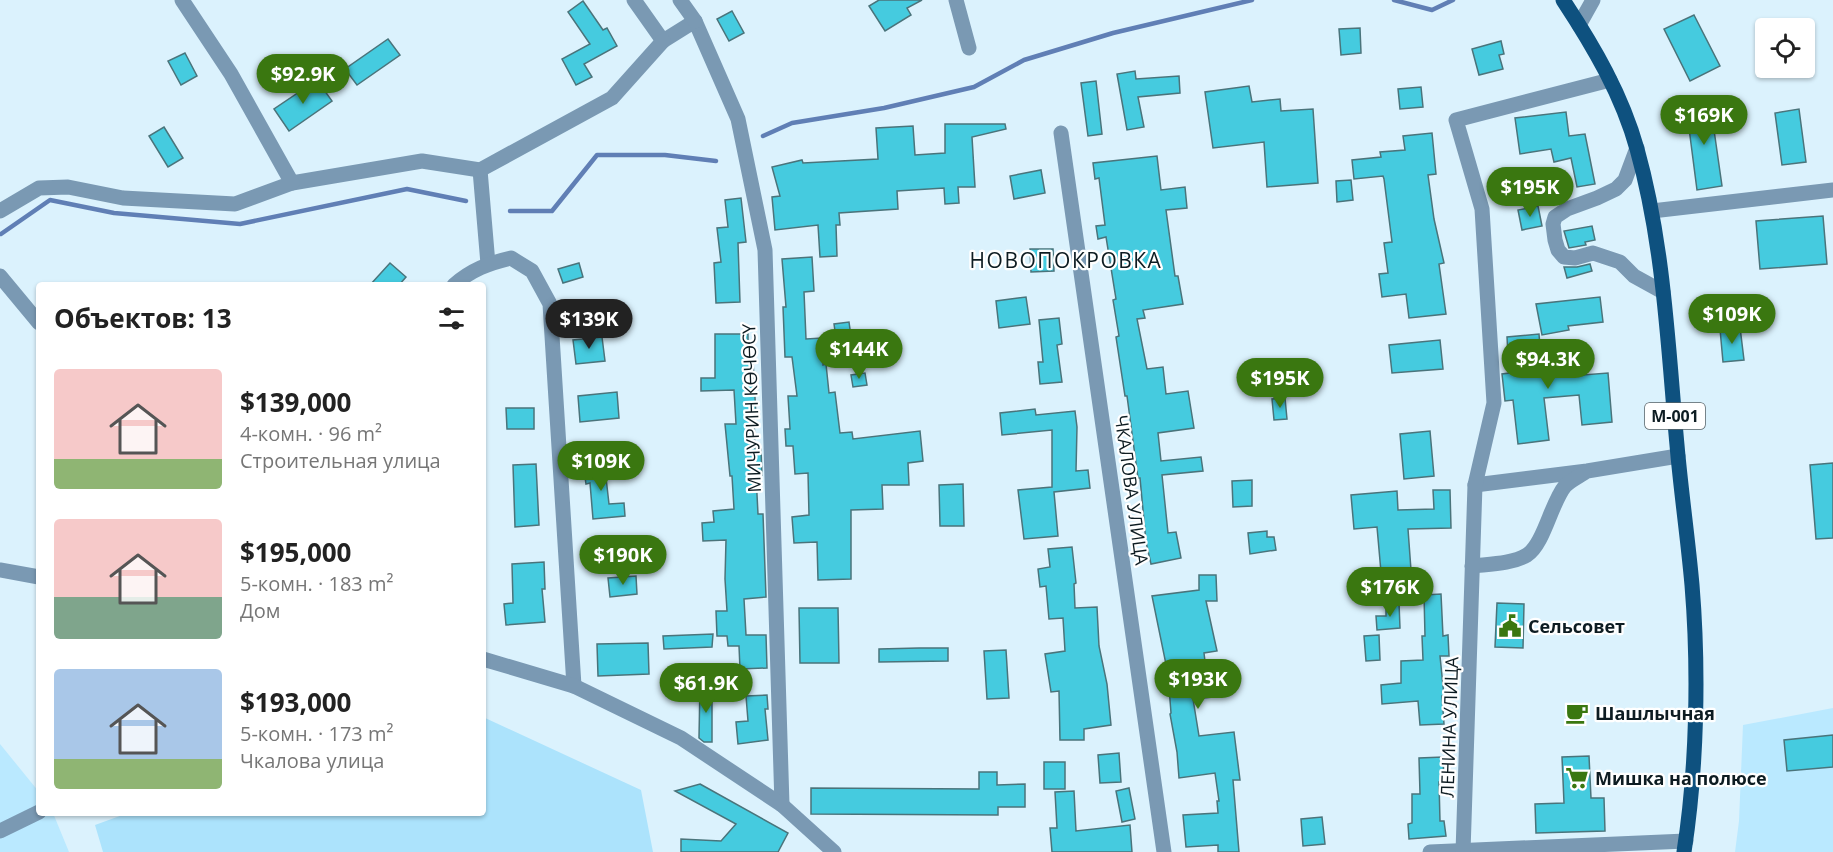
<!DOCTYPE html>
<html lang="ru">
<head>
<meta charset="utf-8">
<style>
	:root { --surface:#fff; --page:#f2f2f2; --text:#222; --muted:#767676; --accent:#3a7710 }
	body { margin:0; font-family:"Open Sans",sans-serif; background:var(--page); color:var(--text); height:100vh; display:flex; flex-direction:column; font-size:22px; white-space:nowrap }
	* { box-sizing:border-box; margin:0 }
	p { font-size:20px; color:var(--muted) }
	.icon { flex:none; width:33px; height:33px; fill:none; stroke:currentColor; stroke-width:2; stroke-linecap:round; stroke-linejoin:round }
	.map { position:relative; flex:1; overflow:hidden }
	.panel { position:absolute; left:36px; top:282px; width:450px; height:534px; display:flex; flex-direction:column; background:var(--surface); border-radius:6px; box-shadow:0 2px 4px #0004 }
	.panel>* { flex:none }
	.buttons { position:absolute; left:1755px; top:18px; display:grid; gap:12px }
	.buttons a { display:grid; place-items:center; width:60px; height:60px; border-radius:6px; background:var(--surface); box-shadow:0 2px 4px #0004; font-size:30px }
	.price { position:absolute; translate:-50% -51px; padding:0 14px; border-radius:21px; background:var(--accent); color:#fff; font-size:20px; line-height:39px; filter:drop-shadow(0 2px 3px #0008) }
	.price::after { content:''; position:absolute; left:50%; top:36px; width:18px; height:14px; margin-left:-9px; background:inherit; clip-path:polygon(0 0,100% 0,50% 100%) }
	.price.active { background:#222; color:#fff }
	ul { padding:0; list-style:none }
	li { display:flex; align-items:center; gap:18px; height:150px; padding:0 18px }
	li span { display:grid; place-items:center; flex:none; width:168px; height:120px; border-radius:6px; color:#555 }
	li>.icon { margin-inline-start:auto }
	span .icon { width:72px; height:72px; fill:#fffc; stroke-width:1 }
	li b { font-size:26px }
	h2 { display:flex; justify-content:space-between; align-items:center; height:72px; padding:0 18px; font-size:26px }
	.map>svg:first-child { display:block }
	.built { fill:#bae9ff }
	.green { fill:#ace3fc }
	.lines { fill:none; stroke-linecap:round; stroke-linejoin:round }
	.stream { stroke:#607fb5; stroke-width:4.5 }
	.building { fill:#45cbdf; stroke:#4a747b; stroke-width:1.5 }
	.minor { stroke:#7a99b3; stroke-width:15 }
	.major { stroke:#0e517f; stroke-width:15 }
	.labels { text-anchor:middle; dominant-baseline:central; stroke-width:4.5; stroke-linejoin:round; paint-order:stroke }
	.shield { fill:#fff; stroke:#566064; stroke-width:1.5 }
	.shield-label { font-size:16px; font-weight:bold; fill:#0d1c22 }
	.street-label { font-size:18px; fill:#0d1c22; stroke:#fff }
	.poi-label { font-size:18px; font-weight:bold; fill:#0d1c22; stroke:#fff; text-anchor:start }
	.quarter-label { font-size:21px; letter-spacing:1.5px; fill:#0d1c22; stroke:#fff }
</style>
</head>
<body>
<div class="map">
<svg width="1833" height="852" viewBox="0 0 1833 852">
	<rect width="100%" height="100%" fill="#dbf2fd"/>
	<g class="built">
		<path d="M1833 708V852H1735L1739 821 1743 725Z"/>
		<path d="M0 744 39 792V813H53L69 852H0Z"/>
	</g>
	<path class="green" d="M483 717 641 790 653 852H103L95 825 128 813H483Z"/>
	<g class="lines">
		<g class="stream">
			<path d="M1394 0 1432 10 1453 0"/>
			<path d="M763 136 792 123 884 108 974 87 1024 60 1113 33 1252 0"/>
			<path d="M510 211H552L597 155H665L716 161"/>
			<path d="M1 234 50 200 114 213 240 224 407 189 466 201"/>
		</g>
	</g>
	<g class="building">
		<path d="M879 0H922L907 8 911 15 885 31 869 6Z"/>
		<path d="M583 1 603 30 607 28 617 46 584 64 592 77 576 85 562 59 590 44 568 12Z"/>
		<path d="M732 11 744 33 729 41 717 19Z"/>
		<path d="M1694 15 1720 66 1690 81 1664 29Z"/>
		<path d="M1360 28 1361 53 1341 55 1339 29Z"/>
		<path d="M388 39 400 55 357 85 345 69Z"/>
		<path d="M1501 41 1504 54 1499 55 1503 69 1479 75 1472 49Z"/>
		<path d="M185 53 197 76 181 85 168 61Z"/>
		<path d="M1135 71 1136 79 1179 76 1180 93 1138 97 1144 127 1127 130 1117 74Z"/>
		<path d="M317 80 332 101 289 131 274 109Z"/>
		<path d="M1096 81 1102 134 1088 136 1081 83Z"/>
		<path d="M1249 86 1252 102 1280 99 1281 111 1313 109 1318 183 1267 187 1264 142 1213 148 1205 92Z"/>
		<path d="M1421 87 1423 107 1400 109 1398 89Z"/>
		<path d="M1710 102 1722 186 1697 190 1686 105Z"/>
		<path d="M1799 109 1806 162 1782 165 1775 113Z"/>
		<path d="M1566 112 1569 136 1585 134 1595 184 1577 187 1571 158 1554 162 1551 149 1520 154 1515 118Z"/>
		<path d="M945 124H1005L1006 129 972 137 975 187H958L959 203 945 204 944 188 897 191 898 209 839 213 840 225H836L837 256 820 257 818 225 775 230 772 197 780 196 772 167 802 160 803 163 878 159 876 128 913 126 915 155 945 153Z"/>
		<path d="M164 127 183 158 168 167 149 136Z"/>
		<path d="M1432 133 1436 174 1428 175 1434 219 1444 263 1439 264 1446 314 1409 318 1406 294 1382 297 1379 274 1388 273 1384 243 1392 242 1384 179 1383 176 1354 179 1352 160 1381 157 1380 152 1405 150 1403 136Z"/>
		<path d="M1157 156 1161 190 1185 187 1187 208 1166 210 1175 276H1178L1183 304 1143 310 1145 318 1137 319 1147 369 1163 367 1166 394 1188 391 1194 428 1158 433 1161 461 1201 457 1203 471 1162 475 1168 533 1176 532 1181 558 1151 564 1146 542 1140 478H1138L1127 396H1125L1116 337 1119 336 1113 300 1116 299 1106 237 1098 239 1096 226 1105 225 1099 178 1095 179 1093 163Z"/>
		<path d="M1041 170 1045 193 1014 199 1010 176Z"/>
		<path d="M1351 180 1353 200 1337 202 1336 181Z"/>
		<path d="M741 198 746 242 738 243 740 302 716 303 714 263 721 262 717 228 728 227 725 200Z"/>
		<path d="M1538 206 1542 226 1522 230 1518 210Z"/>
		<path d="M1823 216 1827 264 1760 269 1756 221Z"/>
		<path d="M1592 226 1595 240 1585 242 1586 245 1569 248 1564 231Z"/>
		<path d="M1030 249H1053L1054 271 1031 272Z"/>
		<path d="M812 257 814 291 804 292 806 339 822 338 823 365 826 364 829 393 835 392 840 433 852 432 853 439 920 431 923 461 908 463 909 485H882L883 509 851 510V579L818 580 817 542 794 543 792 517 809 515 808 473 795 474 793 446H786L785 429H790L788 396H797L792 357H785L783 307H786L782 259Z"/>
		<path d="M390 263 406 277 399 285H370Z"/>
		<path d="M579 263 583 277 563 283 558 269Z"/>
		<path d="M1590 264 1592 271 1567 278 1564 267H1577Z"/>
		<path d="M1026 297 1030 324 999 328 996 301Z"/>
		<path d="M1600 297 1603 322 1568 326 1569 330 1542 335 1536 304Z"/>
		<path d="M1059 318 1062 344 1057 345 1062 382 1040 384 1038 362H1043L1039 320Z"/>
		<path d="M849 322 851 336 836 338 834 324Z"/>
		<path d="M1740 327 1744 360 1723 362 1720 329Z"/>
		<path d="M715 334H748V361L753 360 756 416H754L755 449H761L762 475H756L758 514H763L766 597 744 599 746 635H766L767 668 740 669 739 646H728L727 636H717L716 611H727L725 579 726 540 703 541 702 523 714 522 713 511 734 509 732 476H730L725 424H736L734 390 701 391V378H715Z"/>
		<path d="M1539 334 1542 371 1556 370 1557 377 1608 373 1612 422 1582 425 1579 395 1544 398 1549 440 1518 444 1513 400 1505 401 1502 374 1509 373 1507 337Z"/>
		<path d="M602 337 605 361 576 364 573 340Z"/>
		<path d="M1440 340 1443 369 1392 373 1389 345Z"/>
		<path d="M865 373 867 385 853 387 851 375Z"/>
		<path d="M617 392 619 418 580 422 578 396Z"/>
		<path d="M1285 398 1287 419 1274 420 1272 399Z"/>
		<path d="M506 408H534V429H507Z"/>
		<path d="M1035 409 1036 415 1075 411 1077 427 1076 471 1088 470 1090 488 1054 492 1058 536 1024 539 1018 490 1052 487V430L1002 435 1000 413Z"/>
		<path d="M1430 431 1434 476 1404 479 1400 434Z"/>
		<path d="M604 460 609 504 624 503 625 516 593 519 590 483 586 484 583 463Z"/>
		<path d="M1833 463V538L1816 539 1810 465Z"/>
		<path d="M536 464 539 525 515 527 513 465Z"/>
		<path d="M1252 480V506L1233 507 1232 481Z"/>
		<path d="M963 484 964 526H940L939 485Z"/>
		<path d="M1433 490H1450L1451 528 1408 529 1411 570 1381 572 1377 527 1354 529 1351 495 1397 491 1398 510 1434 509Z"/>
		<path d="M1267 531V537H1274L1276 550 1250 554 1248 533Z"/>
		<path d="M1072 547 1076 583 1074 584 1075 608 1097 607 1099 646 1107 684 1111 725 1084 729V740H1060L1059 691 1051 692 1045 654 1065 651 1063 618 1049 619 1046 586 1040 587 1038 569 1050 567 1048 549Z"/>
		<path d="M544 562 545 589H542L545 622 506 625 504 604 513 603 512 564Z"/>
		<path d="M1199 575H1216L1217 601H1206L1217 651 1204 653 1207 678 1221 676 1223 696 1193 699 1199 736 1234 732 1240 780H1233L1239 852H1218V845L1186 847 1183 815 1218 813 1217 801H1219L1215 773 1179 778 1177 752 1170 714 1171 713 1168 674 1152 596 1199 590Z"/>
		<path d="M636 576 637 594 610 597 608 578Z"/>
		<path d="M1441 594 1443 636 1448 635 1449 656H1440L1444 696H1442L1444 724 1420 725 1418 701 1382 704 1381 685 1401 683V661L1423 660 1422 636H1425L1424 595Z"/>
		<path d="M1386 603H1399L1400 628 1377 630 1376 616H1386Z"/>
		<path d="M1497 603 1524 604 1523 648 1495 647Z"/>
		<path d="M799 608H838L839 663H800Z"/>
		<path d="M713 634 712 647 664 649 663 636Z"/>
		<path d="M1379 635 1380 660 1366 661 1364 636Z"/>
		<path d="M648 643 649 674 598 676 597 644Z"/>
		<path d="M919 648H948V661L879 662V649Z"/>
		<path d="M1006 650 1009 698 987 699 984 651Z"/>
		<path d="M700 685H712V742H704L699 738Z"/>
		<path d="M767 695 768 709H765L768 740 738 744 736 722 748 721 746 696Z"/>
		<path d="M1833 735V767L1787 771 1784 740Z"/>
		<path d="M1119 753 1121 782 1100 783 1098 755Z"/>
		<path d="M1589 756 1591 798H1604L1605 831 1536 833 1535 804 1564 803 1562 757Z"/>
		<path d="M1443 757 1444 782H1439L1440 821H1444L1446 836 1409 839 1408 824 1412 823V794H1420L1419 758Z"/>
		<rect x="1044" y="762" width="21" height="27"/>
		<path d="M979 772H997V785L1025 784V807H998V815L811 814V788L979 789Z"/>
		<path d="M700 784 788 833 778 852H681V839L721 841 736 824 675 791Z"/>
		<path d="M1129 788 1135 819 1122 822 1116 791Z"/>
		<path d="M1074 791 1076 831 1130 825 1132 852H1052L1050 828H1057L1055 792Z"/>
		<path d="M1322 817 1325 844 1303 846 1301 819Z"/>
	</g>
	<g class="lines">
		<g class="minor">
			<path d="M634 0 663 41 695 21 738 119 765 250 782 805"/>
			<path d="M680 0 695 21"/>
			<path d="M956 0 969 48"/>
			<path d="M1579 25 1593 0"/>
			<path d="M1061 133 1164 852"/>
			<path d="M1637 148 1625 180 1616 189 1597 198 1567 209 1555 217 1553 224 1555 240 1558 250 1564 257 1575 258 1593 253 1620 262 1634 276 1663 292"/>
			<path d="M480 170 488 264"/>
			<path d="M292 183 422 161 480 170 612 98 663 41"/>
			<path d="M0 211 39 188 68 187 123 198 235 204 292 183 231 74 182 0"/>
			<path d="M1652 211 1833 190"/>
			<path d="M0 276 39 323"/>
			<path d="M454 285C471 270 489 263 511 258L532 271 550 304 574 686"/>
			<path d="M1475 485 1587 471 1678 456"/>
			<path d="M1472 566C1490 564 1512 564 1527 555 1544 544 1551 503 1565 486 1570 481 1578 477 1584 473"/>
			<path d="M0 570 39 577"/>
			<path d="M483 659 574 686 681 738 782 805 834 852"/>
			<path d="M0 831 39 812"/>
			<path d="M1430 852 1686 841"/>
			<path d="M1463 852 1475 485 1494 403 1482 209 1456 120 1610 80"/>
		</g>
		<path class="major" d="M1563 0C1594 47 1622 95 1637 149 1664 245 1668 347 1677 445 1681 492 1688 539 1692 585 1699 670 1697 768 1684 852"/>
	</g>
	<defs>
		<g id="civic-bare" transform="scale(1.8)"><path d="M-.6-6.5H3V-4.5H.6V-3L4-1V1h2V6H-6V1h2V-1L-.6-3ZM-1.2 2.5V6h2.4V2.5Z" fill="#3a7710" stroke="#fff" stroke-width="2.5" paint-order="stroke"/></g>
		<g id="cafe-bare" transform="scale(1.8)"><path d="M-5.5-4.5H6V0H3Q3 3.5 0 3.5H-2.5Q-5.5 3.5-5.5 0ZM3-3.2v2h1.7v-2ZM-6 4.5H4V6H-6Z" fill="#3a7710" stroke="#fff" stroke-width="2.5" paint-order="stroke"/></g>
		<g id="supermarket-bare" transform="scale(1.8)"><path d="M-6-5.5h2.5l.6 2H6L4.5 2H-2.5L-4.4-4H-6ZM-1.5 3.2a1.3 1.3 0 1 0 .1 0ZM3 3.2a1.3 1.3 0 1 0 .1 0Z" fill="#3a7710" stroke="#fff" stroke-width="2.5" paint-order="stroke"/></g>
	</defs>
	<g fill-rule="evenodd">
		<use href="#civic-bare" x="1510" y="626"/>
		<use href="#cafe-bare" x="1577" y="713"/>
		<use href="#supermarket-bare" x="1577" y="778"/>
	</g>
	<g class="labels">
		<rect class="shield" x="1645" y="403" width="60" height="26" rx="4.5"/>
		<g class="shield-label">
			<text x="1675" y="416">М-001</text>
		</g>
		<g class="street-label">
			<text transform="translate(751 408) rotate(-92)">МИЧУРИН КӨЧӨСҮ</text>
			<text transform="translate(1132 490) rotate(82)">ЧКАЛОВА УЛИЦА</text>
			<text transform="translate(1449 727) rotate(-88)">ЛЕНИНА УЛИЦА</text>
		</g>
		<g class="poi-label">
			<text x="1528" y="626">Сельсовет</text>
			<text x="1595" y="713">Шашлычная</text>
			<text x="1595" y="778">Мишка на полюсе</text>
		</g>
		<g class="quarter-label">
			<text x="1066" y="260">НОВОПОКРОВКА</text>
		</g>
	</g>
</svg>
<div class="buttons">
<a><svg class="icon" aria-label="locate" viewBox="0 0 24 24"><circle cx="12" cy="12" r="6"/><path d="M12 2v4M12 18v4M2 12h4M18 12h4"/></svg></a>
</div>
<b class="price" style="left:303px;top:105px">$92.9K</b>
<b class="price" style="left:1704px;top:146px">$169K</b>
<b class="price" style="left:1530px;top:218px">$195K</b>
<b class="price" style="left:1732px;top:345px">$109K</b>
<b class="price active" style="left:589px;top:350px">$139K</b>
<b class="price" style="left:859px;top:380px">$144K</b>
<b class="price" style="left:1548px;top:390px">$94.3K</b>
<b class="price" style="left:1280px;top:409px">$195K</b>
<b class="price" style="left:601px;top:492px">$109K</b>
<b class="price" style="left:623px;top:586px">$190K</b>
<b class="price" style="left:1390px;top:618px">$176K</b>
<b class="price" style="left:1198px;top:710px">$193K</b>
<b class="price" style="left:706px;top:714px">$61.9K</b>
<section class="panel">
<h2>Объектов: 13<svg class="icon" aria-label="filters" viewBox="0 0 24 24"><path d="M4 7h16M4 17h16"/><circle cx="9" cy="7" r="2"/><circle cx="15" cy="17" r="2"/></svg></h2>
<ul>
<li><span style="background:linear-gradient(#f6c9c9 75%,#8fb573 0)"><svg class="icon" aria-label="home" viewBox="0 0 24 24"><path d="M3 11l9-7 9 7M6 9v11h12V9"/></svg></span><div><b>$139,000</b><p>4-комн. · 96 m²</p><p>Строительная улица</p></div></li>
<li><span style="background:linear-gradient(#f6c9c9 65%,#7fa58c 0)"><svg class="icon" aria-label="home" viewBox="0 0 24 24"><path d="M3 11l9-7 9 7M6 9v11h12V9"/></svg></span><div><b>$195,000</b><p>5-комн. · 183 m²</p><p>Дом</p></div></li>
<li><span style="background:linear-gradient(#a9c7e8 75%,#8fb573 0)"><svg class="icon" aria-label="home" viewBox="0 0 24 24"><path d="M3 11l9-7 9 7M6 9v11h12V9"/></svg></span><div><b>$193,000</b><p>5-комн. · 173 m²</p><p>Чкалова улица</p></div></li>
</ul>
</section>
</div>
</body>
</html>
